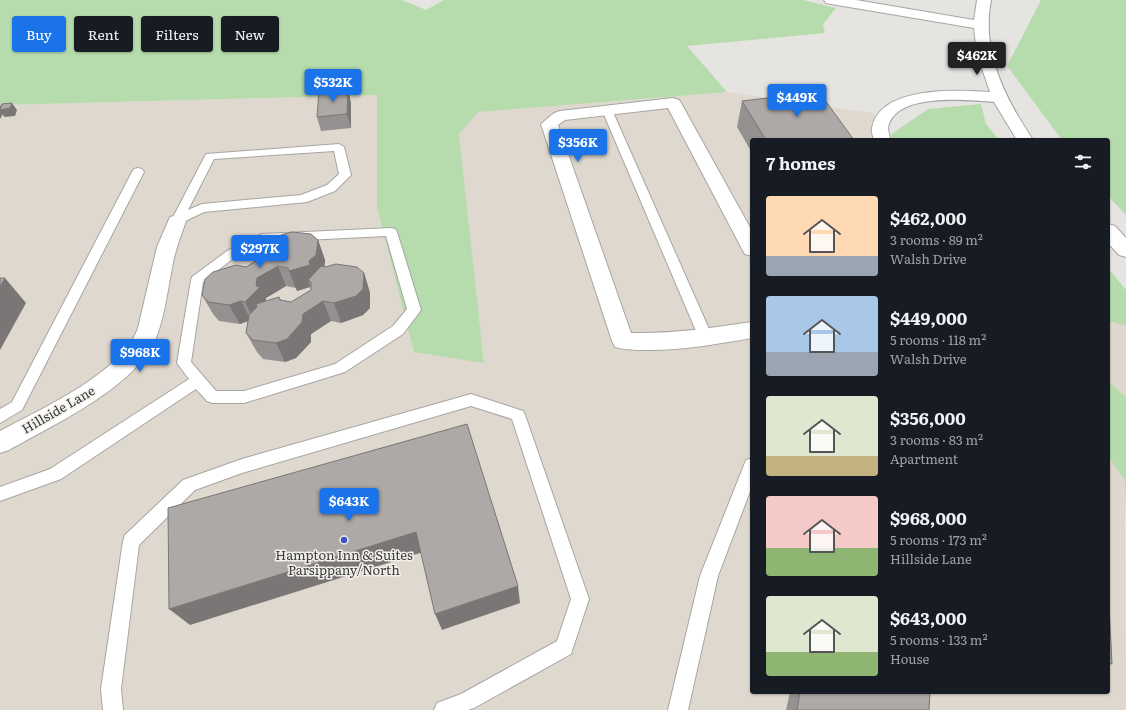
<!DOCTYPE html>
<html lang="en">
<head>
<meta charset="utf-8">
<style>
	:root { --surface:#171b24; --page:#20242c; --text:#f1f3f6; --muted:#9ea1a6; --accent:#1a73e8 }
	body { margin:0; font-family:Literata,serif; background:var(--page); color:var(--text); height:100vh; display:flex; flex-direction:column; font-size:15px; white-space:nowrap }
	* { box-sizing:border-box; margin:0 }
	p { font-size:13px; color:var(--muted) }
	.icon { flex:none; width:22px; height:22px; fill:none; stroke:currentColor; stroke-width:2; stroke-linecap:round; stroke-linejoin:round }
	.map { position:relative; flex:1; overflow:hidden }
	.side { position:absolute; left:750px; top:138px; width:360px; height:556px; display:flex; flex-direction:column; background:var(--surface); border-radius:4px; box-shadow:0 1px 3px #0004 }
	.side>* { flex:none }
	.guide { position:absolute; left:12px; top:16px; width:380px; height:36px; display:flex; gap:8px }
	.price { position:absolute; translate:-50% -34px; padding:0 9px; border-radius:4px; background:var(--accent); color:#fff; font-size:13px; line-height:26px; filter:drop-shadow(0 1px 2px #0008) }
	.price::after { content:''; position:absolute; left:50%; top:24px; width:12px; height:9px; margin-left:-6px; background:inherit; clip-path:polygon(0 0,100% 0,50% 100%) }
	.price.selected { background:#222; color:#fff }
	ul { padding:0; list-style:none }
	li { display:flex; align-items:center; gap:12px; height:100px; padding:0 16px }
	li span { display:grid; place-items:center; flex:none; width:112px; height:80px; border-radius:4px; color:#555 }
	li>.icon { margin-inline-start:auto }
	span .icon { width:48px; height:48px; fill:#fffc; stroke-width:1 }
	li b { font-size:17px }
	h2 { display:flex; justify-content:space-between; align-items:center; height:48px; padding:0 16px; font-size:17px }
	.pill { padding:0 14px; border-radius:4px; background:var(--surface); box-shadow:0 1px 3px #0004; font-size:14px; line-height:36px }
	.pill.selected { background:var(--accent); color:#fff }
	.map>svg:first-child { display:block }
	.built { fill:#dfd8cf }
	.green { fill:#b6dcad }
	.lines { fill:none; stroke-linecap:round; stroke-linejoin:round }
	.service-casing { stroke:#a7a5a2; stroke-width:2 }
	.minor-casing { stroke:#a7a5a2; stroke-width:2 }
	.service { fill:#fff; fill-rule:evenodd }
	.minor { fill:#fff; fill-rule:evenodd }
	.wall { fill:#959190; fill-rule:evenodd }
	.shaded-wall { fill:#797675 }
	.building { fill:#ada9a7; stroke:#797675 }
	.poi-dot { fill:#3854c6; stroke:#f3f1ee; stroke-width:1.5 }
	.labels { text-anchor:middle; dominant-baseline:central; stroke-width:3; stroke-linejoin:round; paint-order:stroke }
	.street-label { font-size:13px; fill:#3d3c3a; stroke:#f3f1ee }
	.poi-label { font-size:13px; fill:#3d3c3a; stroke:#f3f1ee }
</style>
</head>
<body>
<div class="map">
<svg width="1126" height="710" viewBox="0 0 1126 710">
	<rect width="100%" height="100%" fill="#e6e4e1"/>
	<g class="built">
		<path d="M519 62 873 113 893 140H752V692H1108V456L1125 481 1126 710H0V105L377 95V207L484 363 459 134Z"/>
		<path d="M1108 321 1126 326V397L1108 381Z"/>
	</g>
	<g class="green">
		<path d="M0 0H402L426 10 444 0H803L836 8 823 24 825 33 687 46 727 92 478 112 459 134 484 363 414 352 377 207V95L0 105Z"/>
		<path d="M1041 0H1126V215L1108 196V140H1062L1007 66Z"/>
		<path d="M981 104 986 124 999 140H894L890 135 928 109Z"/>
		<path d="M1108 268 1126 290V326L1108 321Z"/>
		<path d="M1108 381 1126 397V516L1125 481 1108 456Z"/>
	</g>
	<g class="lines">
		<g class="service-casing">
			<g id="service">
				<path d="M607 107 612 110 713 338 711 342 706 343 701 342 699 338 602 110Z"/>
				<path d="M339 144 344 147 351 175 335 191 307 202 204 212 177 225 173 224 171 221 206 154ZM334 151 339 174 327 185 301 195 202 204 188 210 214 159Z"/>
				<path d="M138 168 142 169 144 172 22 410 0 423V409L12 402 132 172 134 169Z"/>
				<path d="M391 228 395 229 397 232 421 310 403 334 345 372 244 403H212L207 401 196 389 61 479 0 501V487L50 469 189 379 177 363 191 280 192 277 227 251 262 234ZM386 236 407 309 393 326 335 364 244 391H216L191 362 203 282 235 257 264 242Z"/>
				<path d="M471 394 523 411 525 415 589 599 571 654 474 708 468 710H434L437 703 461 694 557 641 571 599 512 419 471 406 242 473 195 490 139 545 121 689 123 710H103L101 689 123 541 125 535 183 480 242 459Z"/>
				<path d="M752 458V486L718 576 688 710H668L700 576 744 465 746 460Z"/>
			</g>
		</g>
		<g class="minor-casing">
			<g id="minor">
				<path d="M824 0H856L974 20 977 0H991C981 51 1005 98 1033 140H1017L994 102C969 100 894 92 888 128 888 131 890 136 890 140H874C873 136 871 131 872 128 880 85 958 90 990 92L977 54 974 28 831 4 826 3Z"/>
				<path d="M673 98 679 100 681 103 752 231V256L745 254 742 249 668 108 565 120 558 125 631 333C672 334 711 328 752 322V338C716 344 680 351 643 350 634 350 625 350 615 347L612 341 541 124 554 113 560 111Z"/>
				<path d="M177 215 184 217 186 221C182 233 177 245 174 258 168 285 166 313 156 338 136 387 53 425 9 450L0 453V431C41 409 122 373 138 328L157 247 170 217Z"/>
				<path d="M1108 224 1115 226 1126 238V257L1119 255 1108 243Z"/>
			</g>
		</g>
		<use href="#service" class="service"/>
		<use href="#minor" class="minor"/>
	</g>
	<g class="wall">
		<path d="M742 101 854 140H752V153L737 127Z"/>
		<path d="M351 103V128L321 131 317 117Z"/>
		<path d="M318 240 325 260 324 267 364 273 370 293V308L363 315 341 323 331 321 311 334V342L296 358 285 362 263 359 257 352 246 333 248 321 240 324 219 321 213 314 202 295 246 267ZM286 286 296 288 297 291 310 287 311 290 291 302 281 300 279 297 266 301V298Z"/>
		<path d="M790 692H930L929 710H786Z"/>
	</g>
	<g class="shaded-wall">
		<path d="M348 89 351 103V128L347 114Z"/>
		<path d="M12 103 17 110 15 116 4 117 3 114 0 119V105L3 109Z"/>
		<path d="M318 240 325 260 324 275 311 282 308 280 310 287 297 291 289 271 309 261Z"/>
		<path d="M278 266 286 286 266 298V300L269 307 255 322 245 302 256 286 257 278Z"/>
		<path d="M364 273 370 293V308L363 315 341 323 334 303Z"/>
		<path d="M5 278 26 303 0 350V287Z"/>
		<path d="M241 301 251 320 240 324 229 305Z"/>
		<path d="M323 301 331 321 311 334V342L296 358 285 362 276 343 303 314Z"/>
		<path d="M416 532 423 552 190 625 169 609Z"/>
		<path d="M518 586 520 603 442 630 435 614Z"/>
	</g>
	<g class="building">
		<path d="M348 89 347 114 317 117 319 91Z"/>
		<path d="M819 92 854 140H766L742 101Z"/>
		<path d="M12 103 10 108 0 110 2 104Z"/>
		<path d="M292 232 311 234 318 240 316 255 309 261 310 265 289 271 288 268 278 266 257 278 256 286 260 287 245 302 241 301 229 305 208 302 202 295 205 279 213 272 236 265 246 267 266 255 267 248 281 235Z"/>
		<path d="M336 264 357 267 364 273 363 289 356 296 334 303 323 301 303 314 302 322 287 339 276 343 253 340 246 333 249 315 257 307 256 304 279 297 280 300 291 302 311 290V282L308 280 321 266 325 267Z"/>
		<path d="M0 278H5L0 287Z"/>
		<path d="M467 424 518 586 435 614 416 532 169 609 168 508Z"/>
		<path d="M1108 585 1112 664 1108 663Z"/>
		<path d="M800 692H930L929 710H797Z"/>
	</g>
	<circle class="poi-dot" cx="344" cy="540" r="4"/>
	<g class="labels">
		<g class="street-label">
			<text transform="translate(58 409) rotate(-30)">Hillside Lane</text>
		</g>
		<g class="poi-label">
			<text x="344" y="554">Hampton Inn &amp; Suites<tspan x="344" dy="15">Parsippany/North</tspan></text>
		</g>
	</g>
</svg>
<b class="price selected" style="left:977px;top:76px">$462K</b>
<b class="price" style="left:333px;top:103px">$532K</b>
<b class="price" style="left:797px;top:118px">$449K</b>
<b class="price" style="left:578px;top:163px">$356K</b>
<b class="price" style="left:260px;top:269px">$297K</b>
<b class="price" style="left:140px;top:373px">$968K</b>
<b class="price" style="left:349px;top:522px">$643K</b>
<div class="guide">
<a class="pill selected">Buy</a>
<a class="pill">Rent</a>
<a class="pill">Filters</a>
<a class="pill">New</a>
</div>
<section class="side">
<h2>7 homes<svg class="icon" aria-label="filters" viewBox="0 0 24 24"><path d="M4 7h16M4 17h16"/><circle cx="9" cy="7" r="2"/><circle cx="15" cy="17" r="2"/></svg></h2>
<ul>
<li><span style="background:linear-gradient(#ffd9b3 75%,#9aa5b1 0)"><svg class="icon" aria-label="home" viewBox="0 0 24 24"><path d="M3 11l9-7 9 7M6 9v11h12V9"/></svg></span><div><b>$462,000</b><p>3 rooms · 89 m²</p><p>Walsh Drive</p></div></li>
<li><span style="background:linear-gradient(#a9c7e8 70%,#9aa5b1 0)"><svg class="icon" aria-label="home" viewBox="0 0 24 24"><path d="M3 11l9-7 9 7M6 9v11h12V9"/></svg></span><div><b>$449,000</b><p>5 rooms · 118 m²</p><p>Walsh Drive</p></div></li>
<li><span style="background:linear-gradient(#dfe7d0 75%,#c2b280 0)"><svg class="icon" aria-label="home" viewBox="0 0 24 24"><path d="M3 11l9-7 9 7M6 9v11h12V9"/></svg></span><div><b>$356,000</b><p>3 rooms · 83 m²</p><p>Apartment</p></div></li>
<li><span style="background:linear-gradient(#f6c9c9 65%,#8fb573 0)"><svg class="icon" aria-label="home" viewBox="0 0 24 24"><path d="M3 11l9-7 9 7M6 9v11h12V9"/></svg></span><div><b>$968,000</b><p>5 rooms · 173 m²</p><p>Hillside Lane</p></div></li>
<li><span style="background:linear-gradient(#dfe7d0 70%,#8fb573 0)"><svg class="icon" aria-label="home" viewBox="0 0 24 24"><path d="M3 11l9-7 9 7M6 9v11h12V9"/></svg></span><div><b>$643,000</b><p>5 rooms · 133 m²</p><p>House</p></div></li>
</ul>
</section>
</div>
</body>
</html>
